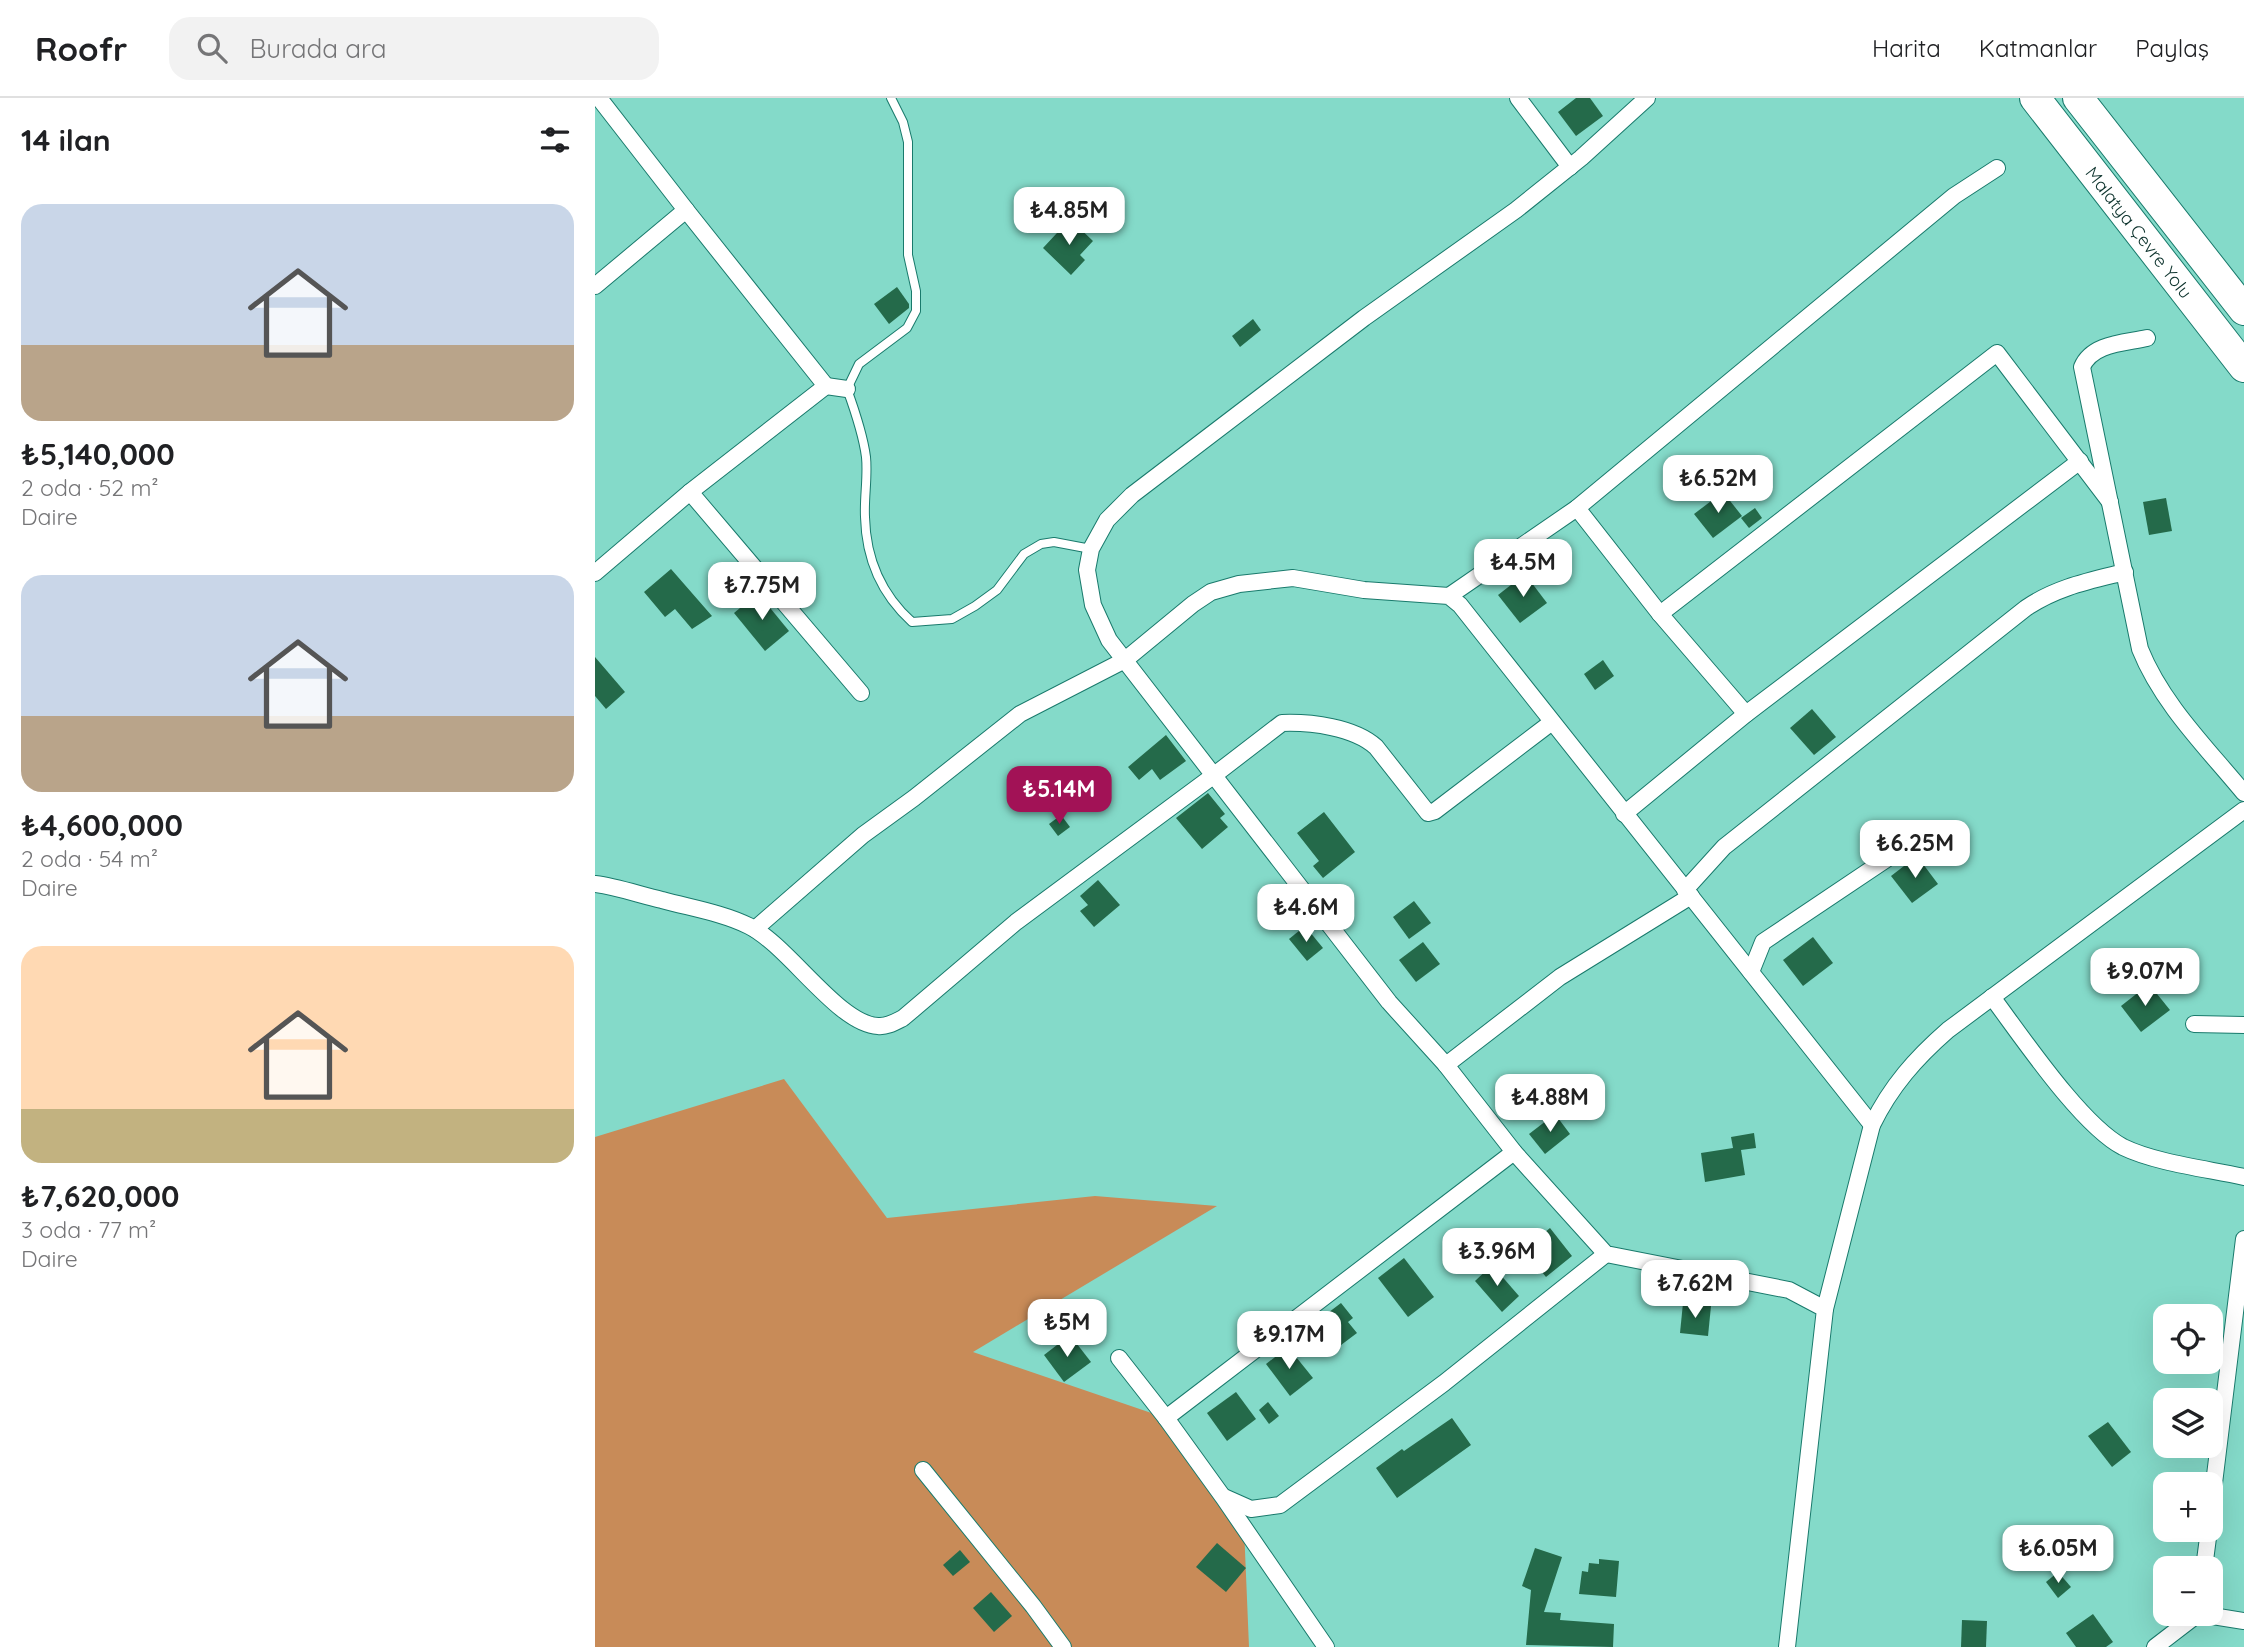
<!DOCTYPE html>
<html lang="tr">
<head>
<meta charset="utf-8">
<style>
	:root { --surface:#fff; --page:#f2f2f2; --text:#202124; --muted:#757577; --line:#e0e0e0; --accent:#a21256 }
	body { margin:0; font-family:Quicksand,sans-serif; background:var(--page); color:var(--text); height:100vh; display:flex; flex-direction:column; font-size:26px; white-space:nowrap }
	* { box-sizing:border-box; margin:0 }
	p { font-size:23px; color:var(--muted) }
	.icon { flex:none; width:38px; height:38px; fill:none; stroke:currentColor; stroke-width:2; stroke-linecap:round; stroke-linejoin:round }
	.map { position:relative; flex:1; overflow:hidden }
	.panel { display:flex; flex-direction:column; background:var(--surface); width:595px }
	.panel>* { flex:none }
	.tools { position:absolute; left:1558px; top:1206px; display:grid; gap:14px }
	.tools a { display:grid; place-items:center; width:70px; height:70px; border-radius:14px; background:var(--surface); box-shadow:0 7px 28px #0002; font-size:35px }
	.price { position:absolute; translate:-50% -60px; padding:0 16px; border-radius:14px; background:#fff; color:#222; font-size:23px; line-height:46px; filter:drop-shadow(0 2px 4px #0008) }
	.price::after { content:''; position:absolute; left:50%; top:42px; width:21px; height:16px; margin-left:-10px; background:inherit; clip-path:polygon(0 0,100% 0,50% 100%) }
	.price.on { background:var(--accent); color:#fff }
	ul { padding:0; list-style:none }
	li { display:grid; align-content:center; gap:14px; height:371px; padding:0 21px }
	li span { display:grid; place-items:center; height:217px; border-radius:21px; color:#555 }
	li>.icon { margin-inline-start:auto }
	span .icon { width:126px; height:126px; fill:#fffc; stroke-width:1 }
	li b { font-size:30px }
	h2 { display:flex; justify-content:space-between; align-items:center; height:84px; padding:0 21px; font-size:30px }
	header { display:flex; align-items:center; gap:42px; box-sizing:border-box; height:98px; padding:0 35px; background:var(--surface); border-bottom:2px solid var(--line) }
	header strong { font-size:33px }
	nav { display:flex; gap:38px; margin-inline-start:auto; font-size:24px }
	.search { width:490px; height:63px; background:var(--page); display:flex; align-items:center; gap:18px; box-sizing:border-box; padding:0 24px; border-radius:21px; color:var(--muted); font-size:26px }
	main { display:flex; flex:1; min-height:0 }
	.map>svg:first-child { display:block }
	.green { fill:#c88b58 }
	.building { fill:#246a4a }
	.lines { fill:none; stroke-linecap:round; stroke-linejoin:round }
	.lane-casing { stroke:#197a6c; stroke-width:10 }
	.street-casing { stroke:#197a6c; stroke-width:18 }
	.highway-casing { stroke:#197a6c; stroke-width:32 }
	.lane { stroke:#fff; stroke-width:8 }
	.street { stroke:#fff; stroke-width:16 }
	.highway { stroke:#fff; stroke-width:30 }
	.labels { text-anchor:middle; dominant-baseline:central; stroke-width:7; stroke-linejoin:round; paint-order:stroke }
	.street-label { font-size:18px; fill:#0c322c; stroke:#c9f2e9 }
</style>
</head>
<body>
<header>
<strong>Roofr</strong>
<div class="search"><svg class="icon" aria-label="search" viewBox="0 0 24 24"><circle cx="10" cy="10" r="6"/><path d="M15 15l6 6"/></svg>Burada ara</div>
<nav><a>Harita</a><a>Katmanlar</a><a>Paylaş</a></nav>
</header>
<main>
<section class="panel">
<h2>14 ilan<svg class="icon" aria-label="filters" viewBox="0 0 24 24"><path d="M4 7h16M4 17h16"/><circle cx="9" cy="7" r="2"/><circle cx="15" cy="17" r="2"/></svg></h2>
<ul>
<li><span style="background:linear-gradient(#c9d6e8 65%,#b9a48a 0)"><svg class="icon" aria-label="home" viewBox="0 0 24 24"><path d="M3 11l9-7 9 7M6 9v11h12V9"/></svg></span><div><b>₺5,140,000</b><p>2 oda · 52 m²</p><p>Daire</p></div></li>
<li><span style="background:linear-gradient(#c9d6e8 65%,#b9a48a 0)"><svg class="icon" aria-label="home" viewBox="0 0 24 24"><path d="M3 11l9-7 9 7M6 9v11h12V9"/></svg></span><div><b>₺4,600,000</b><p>2 oda · 54 m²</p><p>Daire</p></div></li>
<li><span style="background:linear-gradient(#ffd9b3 75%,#c2b280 0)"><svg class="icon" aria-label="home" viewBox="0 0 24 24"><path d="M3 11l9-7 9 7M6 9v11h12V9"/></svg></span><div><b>₺7,620,000</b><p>3 oda · 77 m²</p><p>Daire</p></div></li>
</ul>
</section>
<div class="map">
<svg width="1649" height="1549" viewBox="0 0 1649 1549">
	<rect width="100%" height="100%" fill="#84dac9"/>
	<path class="green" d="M189 981 292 1120 500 1098 622 1108 378 1254 571 1320 649 1429 654 1549H0V1039Z"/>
	<g class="building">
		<path d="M981 0H995L1008 18 981 38 963 14Z"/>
		<path d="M475 121 498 143 485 157 490 162 476 177 448 150Z"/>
		<path d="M302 189 314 206V210L294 226 279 206Z"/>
		<path d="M658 221 666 232 645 249 637 238Z"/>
		<path d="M1128 394 1147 418 1118 440 1099 416Z"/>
		<path d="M1571 400 1577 433 1554 437 1548 404Z"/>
		<path d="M1160 410 1167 420 1154 430 1146 420Z"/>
		<path d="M76 471 117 518 97 531 80 511 70 519 49 494Z"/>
		<path d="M930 476 952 505 925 525 903 497Z"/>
		<path d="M163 495 194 533 170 553 139 515Z"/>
		<path d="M0 559 30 594 11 611 0 598Z"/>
		<path d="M1008 562 1019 578 1000 592 989 576Z"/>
		<path d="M1217 611 1241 639 1219 657 1195 630Z"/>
		<path d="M571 637 591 663 565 682 557 671 544 682 533 669Z"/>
		<path d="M613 695 630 716 625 720 633 729 607 751 581 720Z"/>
		<path d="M729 714 760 754 728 780 718 768 724 763 702 735Z"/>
		<path d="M466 717 475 729 463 738 454 726Z"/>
		<path d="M1322 758 1343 786 1317 805 1296 778Z"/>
		<path d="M503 782 525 807 499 829 485 813 493 807 485 798Z"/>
		<path d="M819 803 836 825 814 841 798 819Z"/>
		<path d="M710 828 728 850 712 863 694 841Z"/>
		<path d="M1218 839 1238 865 1208 888 1188 862Z"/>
		<path d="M828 844 845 866 821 884 804 862Z"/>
		<path d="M1554 886 1575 912 1546 934 1526 908Z"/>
		<path d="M960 1016 975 1036 950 1056 934 1036Z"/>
		<path d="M1159 1035 1161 1050 1146 1052 1150 1077 1110 1084 1106 1055 1138 1050 1136 1039Z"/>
		<path d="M955 1130 977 1158 951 1179 938 1163 946 1157 937 1145Z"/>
		<path d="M809 1160 839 1199 813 1219 783 1180Z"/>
		<path d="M897 1167 924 1198 907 1214 880 1183Z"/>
		<path d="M746 1205 758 1220 753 1224 762 1235 734 1256 713 1230Z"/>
		<path d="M1088 1205 1116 1208 1113 1238 1085 1235Z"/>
		<path d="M475 1237 496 1264 469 1284 449 1257Z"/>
		<path d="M693 1249 718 1280 695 1298 671 1266Z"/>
		<path d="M641 1294 661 1321 632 1343 612 1315Z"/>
		<path d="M673 1304 684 1318 674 1326 664 1312Z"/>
		<path d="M857 1320 876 1347 802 1400 781 1370 807 1351 809 1353Z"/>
		<path d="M1513 1324 1536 1354 1517 1369 1493 1338Z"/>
		<path d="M622 1445 651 1470 631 1494 601 1469Z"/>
		<path d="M940 1450 967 1459 949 1514 966 1515 965 1522 1019 1526 1018 1549 931 1547 936 1492 927 1488Z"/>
		<path d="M365 1452 375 1464 358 1478 348 1467Z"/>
		<path d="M1004 1461 1024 1463 1021 1499 984 1496 987 1473 993 1474 994 1465 1004 1466Z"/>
		<path d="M1463 1474 1476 1489 1463 1500 1451 1484Z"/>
		<path d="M396 1494 417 1518 399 1534 378 1510Z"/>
		<path d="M1498 1516 1518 1544 1511 1549H1481L1471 1535Z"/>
		<path d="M1367 1522 1392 1523 1391 1549H1366Z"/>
	</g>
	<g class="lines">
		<g class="lane-casing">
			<path id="lane" d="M296 0 308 24 313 44V157L321 193V213L312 230 264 266 252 291C260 313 268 336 271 359 273 379 269 399 270 419 271 460 286 496 317 524L357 521 380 508 402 492 429 456 446 446 459 444 496 451"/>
		</g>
		<g class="street-casing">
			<g id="street">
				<path d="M923 0 975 69"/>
				<path d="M1052 0 986 60 921 112 769 220 537 397 512 422 496 451 492 472 498 507 514 542 794 904 851 967 919 1054 1011 1156 1194 1192 1230 1211 1192 1549"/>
				<path d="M0 188 91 112 4 0"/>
				<path d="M1552 240C1530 245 1497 245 1487 269L1545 551C1567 606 1612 650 1649 695"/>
				<path d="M231 288 252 291"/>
				<path d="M95 394 266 595"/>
				<path d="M982 410 1065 516 1151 616"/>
				<path d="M0 475 95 394 231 288 91 112"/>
				<path d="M854 498 982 410 1359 98 1402 70"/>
				<path d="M1065 516 1402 255 1515 404"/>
				<path d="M1029 716 1151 616 1485 363"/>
				<path d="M0 786C23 789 45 797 67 802 96 810 128 815 154 828 194 848 243 926 283 928 292 929 300 924 308 920L421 824 618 678 687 625C716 624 759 629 781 649L833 715 840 713 957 624"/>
				<path d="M1090 792 1129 749 1431 510C1462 489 1494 483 1530 474"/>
				<path d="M160 831 268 737 319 700 425 616 530 562 598 506 616 494 644 486 698 480 769 492 854 498 865 507 1277 1027"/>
				<path d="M1156 874 1168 844 1308 750"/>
				<path d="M1397 899C1427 939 1486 1027 1528 1049 1561 1065 1613 1071 1649 1079"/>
				<path d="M1599 926 1649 927"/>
				<path d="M851 967 965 879 1096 798"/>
				<path d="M1230 1211 1277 1027C1296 988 1321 960 1353 932L1649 712"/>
				<path d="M524 1260 571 1320"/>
				<path d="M328 1372 438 1508 468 1549"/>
				<path d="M629 1399 656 1411 685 1407 849 1285 1011 1156"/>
				<path d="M1615 1418 1649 1141"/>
				<path d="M1609 1470 1614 1432"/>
				<path d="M1605 1516 1649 1523"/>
				<path d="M731 1549 628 1399 571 1320 919 1054"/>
				<path d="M1560 1549 1603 1516"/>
			</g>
		</g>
		<g class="highway-casing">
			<g id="highway">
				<path id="s1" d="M1440 0 1649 269"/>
				<path d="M1483 0 1649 212"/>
			</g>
		</g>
		<use href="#lane" class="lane"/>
		<use href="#street" class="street"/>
		<use href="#highway" class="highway"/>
	</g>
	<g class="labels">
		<g class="street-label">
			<text stroke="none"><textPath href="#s1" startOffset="170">Malatya Çevre Yolu</textPath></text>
		</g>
	</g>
</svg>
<div class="tools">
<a><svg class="icon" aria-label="locate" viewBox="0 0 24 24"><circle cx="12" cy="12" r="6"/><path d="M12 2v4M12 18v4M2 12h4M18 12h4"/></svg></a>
<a><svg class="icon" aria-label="layers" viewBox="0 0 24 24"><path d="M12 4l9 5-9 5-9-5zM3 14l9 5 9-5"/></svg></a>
<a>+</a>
<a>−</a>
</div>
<b class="price" style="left:474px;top:149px">₺4.85M</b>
<b class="price" style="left:1123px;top:417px">₺6.52M</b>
<b class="price" style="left:928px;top:501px">₺4.5M</b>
<b class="price" style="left:167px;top:524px">₺7.75M</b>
<b class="price on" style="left:464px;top:728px">₺5.14M</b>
<b class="price" style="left:1320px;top:782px">₺6.25M</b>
<b class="price" style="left:711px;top:846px">₺4.6M</b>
<b class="price" style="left:1550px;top:910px">₺9.07M</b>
<b class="price" style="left:955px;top:1036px">₺4.88M</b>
<b class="price" style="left:902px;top:1190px">₺3.96M</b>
<b class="price" style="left:1100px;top:1222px">₺7.62M</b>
<b class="price" style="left:472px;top:1261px">₺5M</b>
<b class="price" style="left:694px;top:1273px">₺9.17M</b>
<b class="price" style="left:1463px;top:1487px">₺6.05M</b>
</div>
</main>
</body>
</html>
